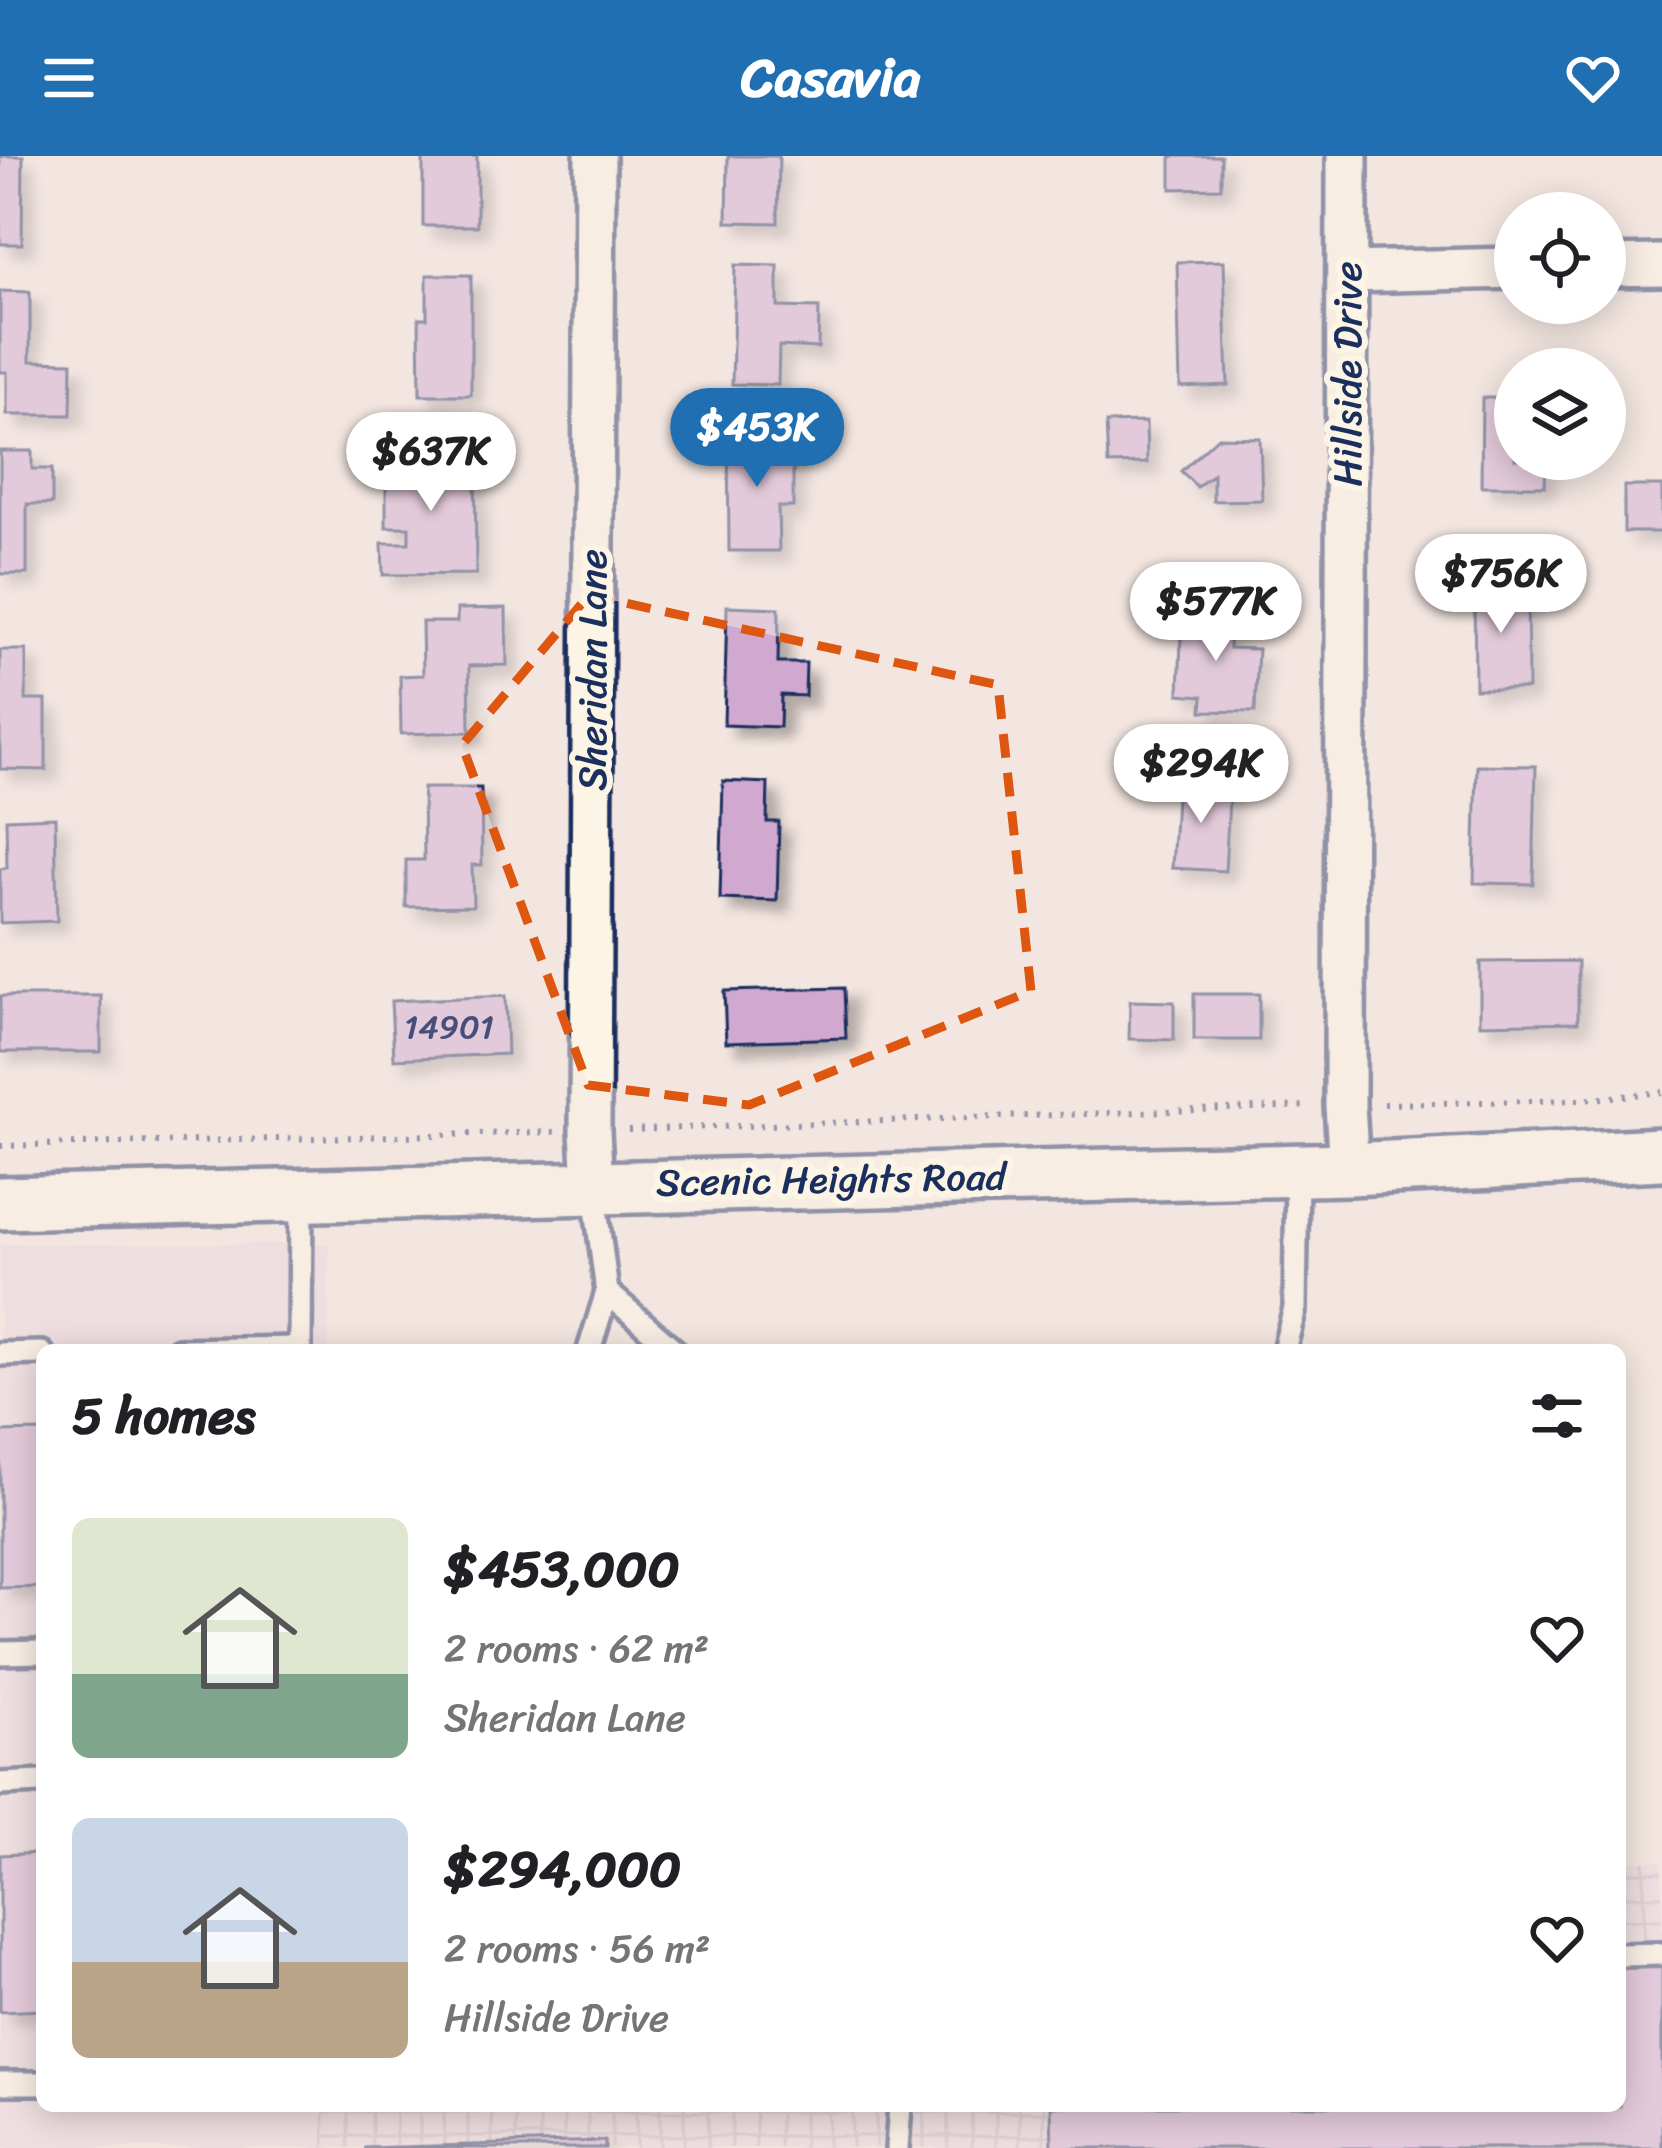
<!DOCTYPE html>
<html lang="en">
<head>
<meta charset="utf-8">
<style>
	:root { --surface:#fff; --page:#f2f2f2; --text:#202124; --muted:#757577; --accent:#1f6fb2 }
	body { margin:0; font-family:Sriracha,sans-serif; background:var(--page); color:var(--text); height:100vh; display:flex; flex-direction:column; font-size:45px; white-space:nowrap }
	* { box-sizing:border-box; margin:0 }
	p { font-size:39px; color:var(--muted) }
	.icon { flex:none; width:66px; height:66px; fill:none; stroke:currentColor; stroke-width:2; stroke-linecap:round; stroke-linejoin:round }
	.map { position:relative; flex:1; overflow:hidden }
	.panel { position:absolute; left:36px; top:1188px; width:1590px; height:768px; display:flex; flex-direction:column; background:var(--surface); border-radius:18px; box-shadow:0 6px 30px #0003 }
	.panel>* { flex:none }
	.fabs { position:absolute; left:1494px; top:36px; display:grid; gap:24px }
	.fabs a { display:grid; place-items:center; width:132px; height:132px; border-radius:50%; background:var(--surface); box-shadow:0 6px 30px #0003; font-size:60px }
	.price { position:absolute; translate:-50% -102px; padding:0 27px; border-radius:42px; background:#fff; color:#222; font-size:39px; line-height:78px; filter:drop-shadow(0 3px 6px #0008) }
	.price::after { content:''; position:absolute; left:50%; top:72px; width:36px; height:27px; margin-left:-18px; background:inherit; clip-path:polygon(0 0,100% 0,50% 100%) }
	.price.active { background:var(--accent); color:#fff }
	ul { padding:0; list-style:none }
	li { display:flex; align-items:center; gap:36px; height:300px; padding:0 36px }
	li span { display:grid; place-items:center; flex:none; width:336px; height:240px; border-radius:18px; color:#555 }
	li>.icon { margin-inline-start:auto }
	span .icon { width:144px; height:144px; fill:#fffc; stroke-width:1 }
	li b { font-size:51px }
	h2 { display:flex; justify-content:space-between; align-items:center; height:144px; padding:0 36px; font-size:51px }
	header { display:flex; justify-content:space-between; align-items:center; height:156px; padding:0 36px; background:var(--accent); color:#fff; font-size:54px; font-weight:700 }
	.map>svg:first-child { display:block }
	.built { fill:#e9d4dc }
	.industrial { fill:url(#industrial-grid) }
	.building { fill:#d1a9d0; stroke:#1b2f5e; stroke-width:3; filter:url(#shadow) }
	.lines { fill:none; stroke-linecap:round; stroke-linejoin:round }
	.service-casing { stroke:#1b2f5e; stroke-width:30 }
	.minor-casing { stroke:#1b2f5e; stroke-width:48 }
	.tertiary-casing { stroke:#1b2f5e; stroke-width:60 }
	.path { stroke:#1b2f5e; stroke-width:6; stroke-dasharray:3 9; stroke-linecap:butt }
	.service { stroke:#fcf5e5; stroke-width:21 }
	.minor { stroke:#fcf5e5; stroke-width:39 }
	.tertiary { stroke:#fcf5e5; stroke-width:51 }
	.marked { fill:none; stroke:#de5710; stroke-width:9; stroke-dasharray:24 15; stroke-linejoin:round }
	.labels { text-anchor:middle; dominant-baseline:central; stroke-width:12; stroke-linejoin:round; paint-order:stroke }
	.number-label { font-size:33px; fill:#484e7a }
	.street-label { font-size:39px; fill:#1b2f5e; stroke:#fcf5e5 }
</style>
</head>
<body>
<header><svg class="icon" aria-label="menu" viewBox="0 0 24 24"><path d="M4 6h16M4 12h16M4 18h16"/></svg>Casavia<svg class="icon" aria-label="heart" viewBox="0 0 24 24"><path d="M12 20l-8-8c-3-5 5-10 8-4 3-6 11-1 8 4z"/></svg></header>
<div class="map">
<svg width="1662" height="1992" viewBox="0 0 1662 1992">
	<defs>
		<pattern id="industrial-grid" width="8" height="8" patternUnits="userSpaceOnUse" patternTransform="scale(3)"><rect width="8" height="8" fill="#e9d4dc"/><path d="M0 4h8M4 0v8" fill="none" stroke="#c7b6bf"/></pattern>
		<filter id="shadow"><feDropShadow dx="11" dy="11" stdDeviation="6" flood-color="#0004"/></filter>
	</defs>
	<rect width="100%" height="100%" fill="#f3e6e1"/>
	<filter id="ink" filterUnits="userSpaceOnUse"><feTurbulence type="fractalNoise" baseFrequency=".00833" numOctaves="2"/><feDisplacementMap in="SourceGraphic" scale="24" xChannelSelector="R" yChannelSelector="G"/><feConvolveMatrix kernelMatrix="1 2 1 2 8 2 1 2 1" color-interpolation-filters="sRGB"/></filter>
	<g filter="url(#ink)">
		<path class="built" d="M0 1088H329L328 1194H42V1950H323V1992H0Z"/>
		<path class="industrial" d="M1620 1705H1662V1992H323V1950H1620Z"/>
		<g class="building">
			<path d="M0 0H23L22 88H0Z"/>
			<rect x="423" y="0" width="54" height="70"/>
			<path d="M728 0H779L778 67 727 66Z"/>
			<path d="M1171 0H1221V32L1171 33Z"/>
			<path d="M1224 105 1228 229 1180 231 1177 106Z"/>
			<path d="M735 109 778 110V151L819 152 818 192 779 190 778 229 732 228Z"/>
			<path d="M427 119H471V239H420L419 162H427Z"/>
			<path d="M0 135 30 136V205L72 206 71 259H7V216H0Z"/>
			<path d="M1482 242H1515V303H1546L1545 330H1481Z"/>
			<path d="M1146 266 1147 307 1108 308 1106 267Z"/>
			<path d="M728 275H775V300H793V351H778L779 395H729Z"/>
			<path d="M1218 281 1260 282 1262 344 1213 345V318L1197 331 1181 315Z"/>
			<path d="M0 295H32V313H52V348H27V418H0Z"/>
			<path d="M475 298 476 418 383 419 382 387H409V371H386V299Z"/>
			<rect x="1624" y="330" width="38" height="46"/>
			<path d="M1474 428H1527L1528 533H1475Z"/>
			<path d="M727 450 779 452 778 507H806L805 540 781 539 780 571 724 569Z"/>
			<path d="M506 452 507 509 469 510 470 576 401 578 400 520 423 519 422 466H457V453Z"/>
			<path d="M1182 454 1231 456 1229 492 1258 493 1255 556 1202 555 1203 540 1179 538Z"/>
			<path d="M0 494H26V544H46V614L0 613Z"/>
			<path d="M1477 609 1536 610 1533 728 1474 727Z"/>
			<path d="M723 625 768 627 767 666H779L777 745 720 743Z"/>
			<path d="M1177 625 1230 627 1225 715 1172 712Z"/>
			<path d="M423 632H481L482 709H472L473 750 406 751V704H424Z"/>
			<path d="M55 661 57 765 0 767V713L7 712 6 663Z"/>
			<path d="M1578 805V866L1480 868V806Z"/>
			<path d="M844 832 846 882 726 886 724 835Z"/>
			<rect x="1194" y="838" width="65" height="46"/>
			<rect x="0" y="840" width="101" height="56"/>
			<path d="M505 840 507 898 394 903 391 845Z"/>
			<path d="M1130 845 1174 846V884L1129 883Z"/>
			<path d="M42 1275V1431L0 1432V1276Z"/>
			<path d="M42 1697V1854L0 1856V1699Z"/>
			<path d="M1662 1811V1992H1052L1051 1950H1620V1812Z"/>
			<path d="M605 1985V1992H364Z"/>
		</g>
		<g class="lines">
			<g class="service-casing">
				<g id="service">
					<path d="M593 1029 607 1136 674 1194"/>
					<path d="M178 1194 300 1192"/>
					<path d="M300 1194 301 1038"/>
					<path d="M589 1194 607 1136"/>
					<path d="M1284 1194 1295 1152 1297 1016"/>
					<path d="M0 1198 42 1197"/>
					<path d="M0 1497 42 1496"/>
					<path d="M0 1628 42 1626"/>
					<path d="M1620 1799 1662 1798"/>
					<path d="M0 1927H42"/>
					<path d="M897 1992 900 1950"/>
				</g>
			</g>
			<g class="minor-casing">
				<g id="minor">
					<path d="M1347 0 1345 949 1349 1013"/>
					<path d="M1605 110 1662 109"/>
					<path d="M1348 116 1515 112"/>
					<path d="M593 1029 590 975 595 0"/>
				</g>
			</g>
			<g class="tertiary-casing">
				<path id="tertiary" d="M0 1047 1349 1013 1662 998"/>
			</g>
			<g class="path">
				<path d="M1384 948 1582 944 1662 936"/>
				<path d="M628 974 1311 950"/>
				<path d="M0 990 555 976"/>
			</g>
			<use href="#service" class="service"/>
			<use href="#minor" class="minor"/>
			<use href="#tertiary" class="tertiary"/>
		</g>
	</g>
	<path d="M0 0H1662V1992H0ZM589 439 998 529 1031 835 749 949 588 929 462 589Z" fill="#f3e6e1" fill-opacity=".55" fill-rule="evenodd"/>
	<path class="marked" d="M589 439 998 529 1031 835 749 949 588 929 462 589Z"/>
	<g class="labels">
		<g class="number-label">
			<text x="449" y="871">14901</text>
		</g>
		<g class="street-label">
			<text transform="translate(1347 218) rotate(-90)">Hillside Drive</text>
			<text transform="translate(592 514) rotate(-90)">Sheridan Lane</text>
			<text transform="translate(831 1023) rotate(-1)">Scenic Heights Road</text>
		</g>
	</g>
</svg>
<div class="fabs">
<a><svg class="icon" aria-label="locate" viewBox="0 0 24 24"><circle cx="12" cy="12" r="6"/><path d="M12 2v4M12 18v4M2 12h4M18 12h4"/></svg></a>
<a><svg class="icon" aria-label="layers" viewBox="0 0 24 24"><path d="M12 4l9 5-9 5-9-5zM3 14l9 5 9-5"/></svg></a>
</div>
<b class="price active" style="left:757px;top:334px">$453K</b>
<b class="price" style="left:431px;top:358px">$637K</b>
<b class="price" style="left:1501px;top:480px">$756K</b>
<b class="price" style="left:1216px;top:508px">$577K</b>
<b class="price" style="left:1201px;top:670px">$294K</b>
<section class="panel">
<h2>5 homes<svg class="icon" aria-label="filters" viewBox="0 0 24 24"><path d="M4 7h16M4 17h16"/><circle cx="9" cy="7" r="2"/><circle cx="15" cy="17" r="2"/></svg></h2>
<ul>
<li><span style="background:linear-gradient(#dfe7d0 65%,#7fa58c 0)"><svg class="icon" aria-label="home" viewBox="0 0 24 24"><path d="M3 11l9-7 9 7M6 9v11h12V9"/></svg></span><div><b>$453,000</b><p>2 rooms · 62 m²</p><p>Sheridan Lane</p></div><svg class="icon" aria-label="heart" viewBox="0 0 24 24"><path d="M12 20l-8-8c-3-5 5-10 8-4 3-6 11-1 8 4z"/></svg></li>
<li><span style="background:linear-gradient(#c9d6e8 60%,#b9a48a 0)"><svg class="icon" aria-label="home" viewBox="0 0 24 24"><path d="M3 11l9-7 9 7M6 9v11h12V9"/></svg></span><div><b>$294,000</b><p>2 rooms · 56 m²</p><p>Hillside Drive</p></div><svg class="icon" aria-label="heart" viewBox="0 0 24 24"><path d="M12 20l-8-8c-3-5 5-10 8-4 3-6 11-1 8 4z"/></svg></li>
</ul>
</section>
</div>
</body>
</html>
